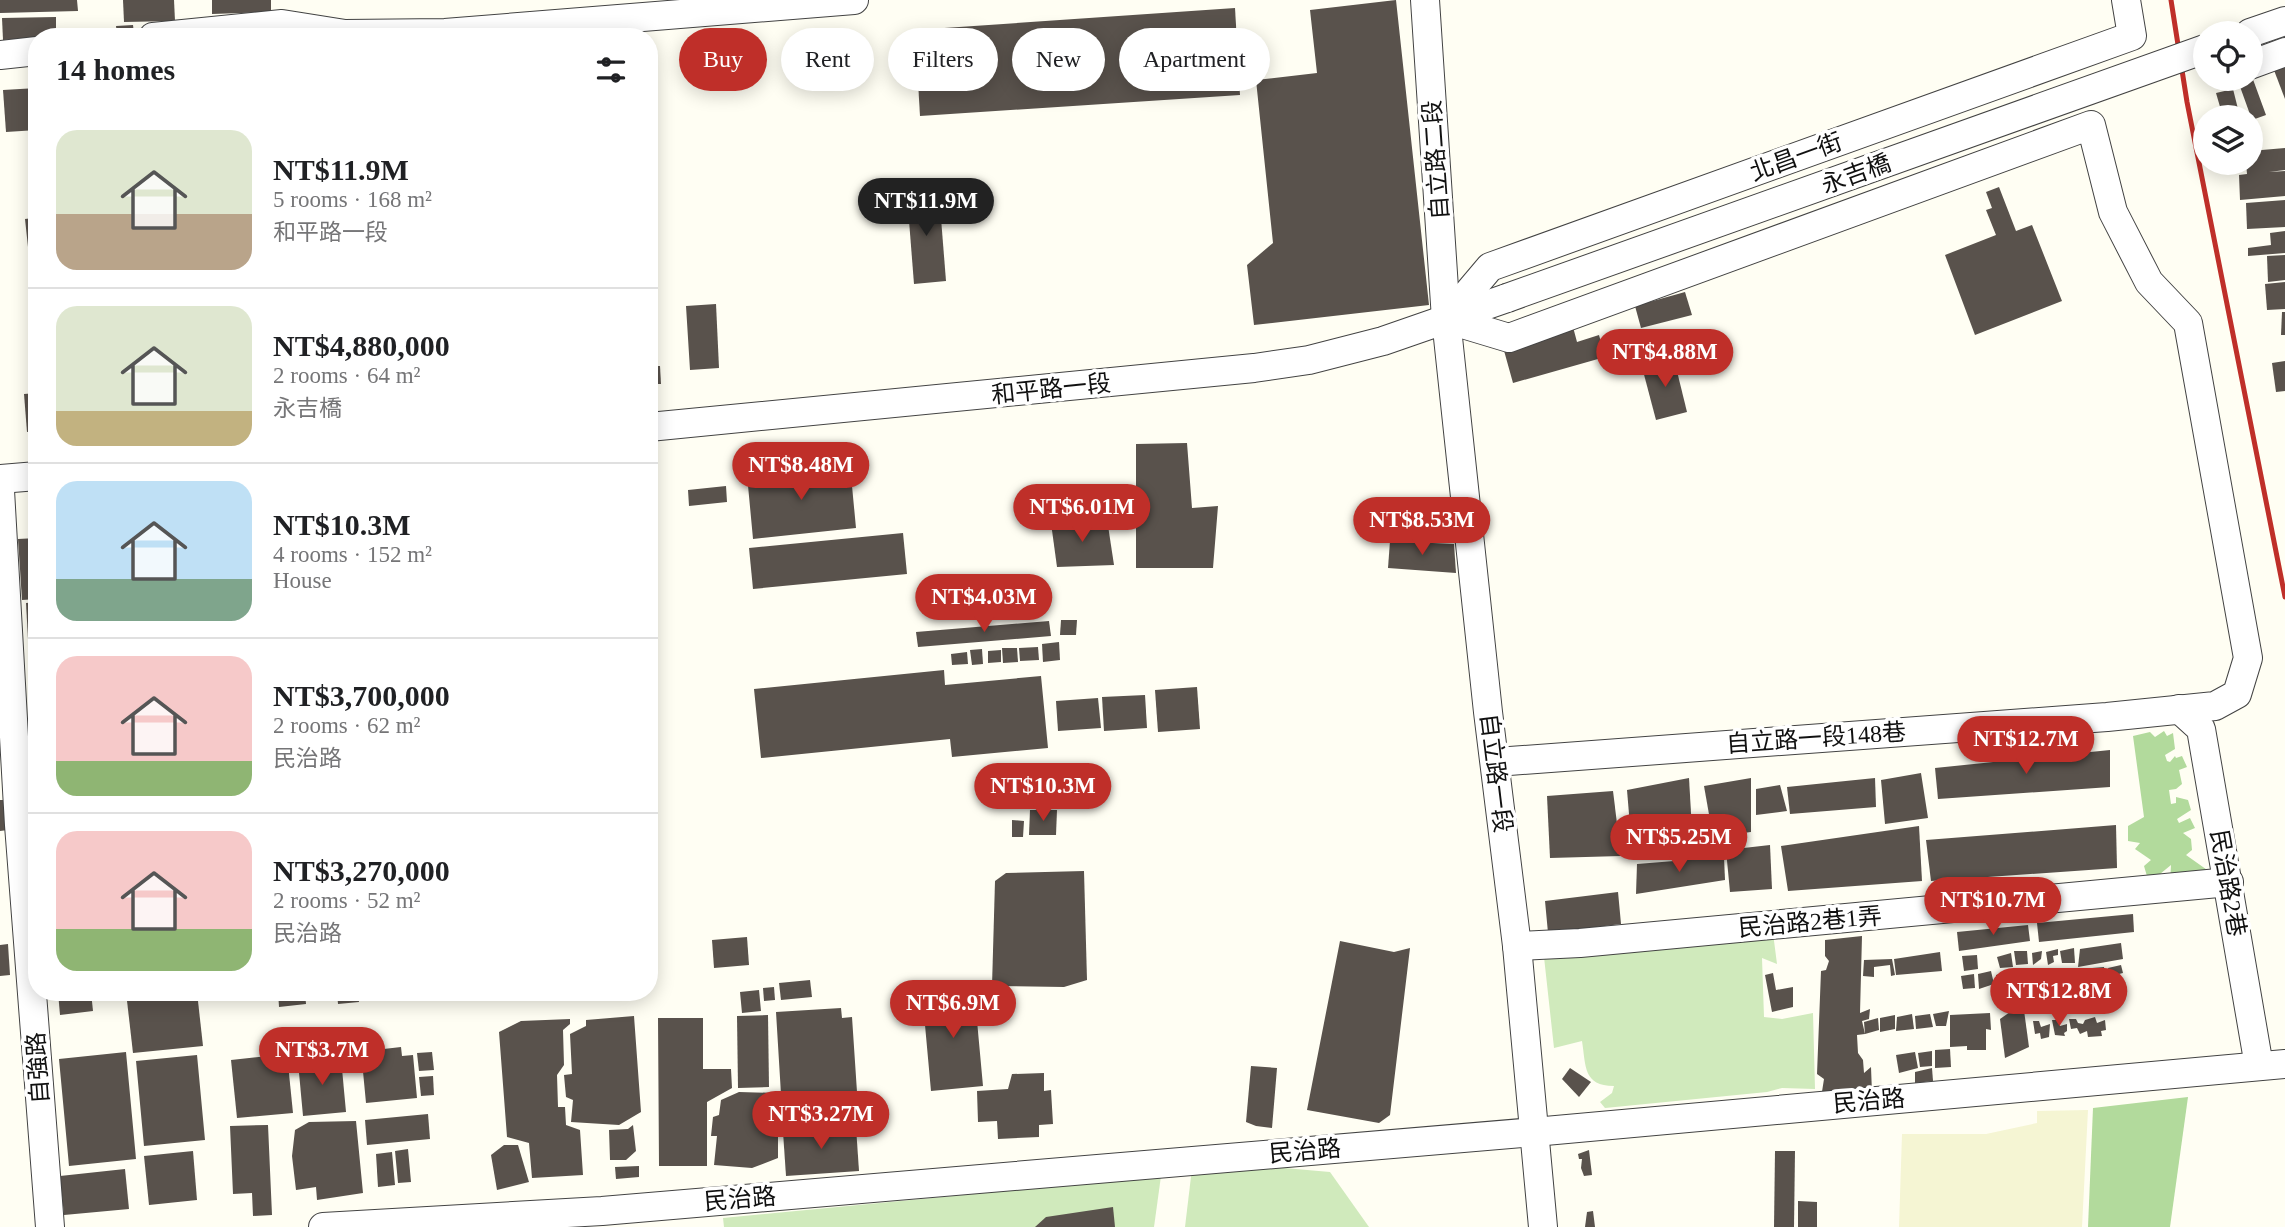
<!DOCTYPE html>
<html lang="en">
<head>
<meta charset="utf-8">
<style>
	:root { --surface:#fff; --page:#f6f6f6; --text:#202124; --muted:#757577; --line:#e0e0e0; --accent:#bf2f29 }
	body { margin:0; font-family:"Times New Roman","Noto Sans TC",serif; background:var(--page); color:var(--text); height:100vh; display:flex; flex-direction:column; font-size:26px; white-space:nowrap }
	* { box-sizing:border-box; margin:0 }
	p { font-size:23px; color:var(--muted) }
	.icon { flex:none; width:38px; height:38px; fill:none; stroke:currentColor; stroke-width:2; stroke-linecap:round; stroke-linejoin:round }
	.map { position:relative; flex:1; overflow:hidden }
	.side { position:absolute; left:28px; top:28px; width:630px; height:973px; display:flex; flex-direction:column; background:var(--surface); border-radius:28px; box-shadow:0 4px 18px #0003 }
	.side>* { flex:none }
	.guide { position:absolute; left:679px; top:28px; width:665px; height:63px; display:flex; gap:14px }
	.fabs { position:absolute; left:2193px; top:21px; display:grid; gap:14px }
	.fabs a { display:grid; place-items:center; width:70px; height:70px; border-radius:50%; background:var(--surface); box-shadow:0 4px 18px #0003; font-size:35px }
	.price { position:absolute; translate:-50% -60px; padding:0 16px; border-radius:24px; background:var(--accent); color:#fff; font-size:23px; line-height:46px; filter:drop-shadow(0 2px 4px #0008) }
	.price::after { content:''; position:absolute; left:50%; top:42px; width:21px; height:16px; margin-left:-10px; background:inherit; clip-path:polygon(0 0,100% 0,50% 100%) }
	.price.current { background:#222; color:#fff }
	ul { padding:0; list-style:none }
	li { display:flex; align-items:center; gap:21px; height:175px; padding:0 28px }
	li+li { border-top:2px solid var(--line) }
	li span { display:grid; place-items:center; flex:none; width:196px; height:140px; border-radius:21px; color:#555 }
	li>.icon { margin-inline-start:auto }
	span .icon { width:84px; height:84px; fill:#fffc; stroke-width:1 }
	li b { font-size:30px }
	h2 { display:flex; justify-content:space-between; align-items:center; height:84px; padding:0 28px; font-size:30px }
	.pill { padding:0 24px; border-radius:32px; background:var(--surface); box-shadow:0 4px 18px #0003; font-size:24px; line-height:63px }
	.pill.current { background:var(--accent); color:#fff }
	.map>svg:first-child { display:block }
	.farmland { fill:#f5f5d3 }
	.green { fill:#d0eabc }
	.forest { fill:#b2da9c }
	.building { fill:#59524c }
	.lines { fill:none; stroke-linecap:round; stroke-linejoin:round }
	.minor-casing { stroke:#434343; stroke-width:30 }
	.minor { stroke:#fff; stroke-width:28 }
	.rail { stroke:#bf2f29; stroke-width:5 }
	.minor-bridge-casing { stroke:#434343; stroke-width:30; stroke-linecap:butt }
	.minor-bridge { stroke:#fff; stroke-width:28 }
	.labels { text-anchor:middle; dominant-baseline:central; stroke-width:7; stroke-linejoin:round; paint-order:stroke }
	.street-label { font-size:24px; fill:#101010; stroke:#fff }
</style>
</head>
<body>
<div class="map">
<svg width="2285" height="1227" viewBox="0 0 2285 1227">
	<rect width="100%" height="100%" fill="#fffef3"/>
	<path class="farmland" d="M2088 1110 2082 1227H1899L1902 1134H1986L2037 1123V1111Z"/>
	<g class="green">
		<path d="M1773 933 1777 964 1762 958 1764 1017 1782 1019 1813 1013 1815 1089 1782 1088 1767 1092 1605 1108 1600 1102 1612 1093 1614 1086C1583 1086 1586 1066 1582 1041L1554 1048 1544 957Z"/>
		<path d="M1193 1160 1330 1172 1369 1227H1185Z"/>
		<path d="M1161 1176 1154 1227H724L723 1218Z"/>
	</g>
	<g class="forest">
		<path d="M2164 731 2167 736 2173 733 2175 749 2165 755 2167 761 2170 762 2175 756 2176 758 2182 756 2187 767 2179 770 2182 784 2176 789 2169 790 2171 804 2176 803V797L2188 800 2191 810 2177 819 2179 823 2190 818 2195 828 2183 833 2191 839 2192 850 2186 855 2210 872 2170 884 2171 865 2149 883 2144 866 2151 860 2135 849 2140 843 2128 841V826L2144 817 2133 736 2150 732 2155 737Z"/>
		<path d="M2188 1097 2170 1227H2088L2093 1108Z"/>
	</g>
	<g class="building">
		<path d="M0 0H77L78 11 0 13Z"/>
		<path d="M123 0H174L175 21 124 22Z"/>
		<path d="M212 0H271V12L212 14Z"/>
		<path d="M1396 0 1429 305 1254 325 1247 265 1273 243 1256 80 1317 73 1310 10Z"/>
		<path d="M1235 8 1240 95 920 116 915 30Z"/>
		<path d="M56 17V37L3 40 2 18Z"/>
		<path d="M133 25 134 34 117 35 116 26Z"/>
		<path d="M2285 60V99L2272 65Z"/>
		<path d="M2251 74 2266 115 2252 120 2238 81 2250 79Z"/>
		<path d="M37 88V130L6 132 3 90Z"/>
		<path d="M2233 89 2240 117H2223L2216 93Z"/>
		<path d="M2285 148V170L2269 172 2285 171V196L2240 200 2239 175 2247 174 2246 163H2250V151Z"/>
		<path d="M29 168H37V246L28 247 25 219 33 218Z"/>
		<path d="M1999 187 2016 231 2032 225 2062 301 1975 335 1945 255 1996 235 1986 210 1992 208 1986 192Z"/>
		<path d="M939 193 946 281 914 284 907 195Z"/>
		<path d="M2285 200V227L2247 229 2246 203Z"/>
		<path d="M2285 231V253L2248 256V248L2271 245 2270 233Z"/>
		<path d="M2285 255V280L2268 282 2267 256Z"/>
		<path d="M2285 282V309L2267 310 2265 284Z"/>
		<path d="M1685 292 1692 315 1641 328 1635 306Z"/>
		<path d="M716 304 719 368 690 370 686 306Z"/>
		<path d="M2282 312H2285V335H2281Z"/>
		<path d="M1573 327 1577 342 1599 335 1605 357 1513 383 1503 347Z"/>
		<path d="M1674 359 1687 412 1656 420 1642 367Z"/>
		<path d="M2285 361V391L2276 392 2272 363Z"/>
		<path d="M649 366H660L661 384H649Z"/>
		<path d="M37 393V431L27 432 24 394Z"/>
		<path d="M1187 443 1192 508 1218 506 1213 568H1136V444Z"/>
		<path d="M850 465 856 528 753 539 747 475Z"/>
		<path d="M726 486 727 502 689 506 688 490Z"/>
		<path d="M1107 519 1114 565 1057 567 1051 523Z"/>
		<path d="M903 533 907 574 753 589 749 548Z"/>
		<path d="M37 538V599L22 600 18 539Z"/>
		<path d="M1390 541 1454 544 1456 573 1388 568Z"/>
		<path d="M37 602V674L30 675 26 603Z"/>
		<path d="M1061 620H1077L1076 635H1060Z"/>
		<path d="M1049 621 1051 636 918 647 916 632Z"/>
		<path d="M1059 642 1060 660 1043 662 1042 644Z"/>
		<path d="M1038 647 1039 660 1020 661 1019 648Z"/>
		<path d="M1002 648H1017L1018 662 1003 663Z"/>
		<path d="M982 649 983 664 972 665 970 650Z"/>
		<path d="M1001 650V662L988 663V651Z"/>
		<path d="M967 652 968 664 952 665 951 654Z"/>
		<path d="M944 670 945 685 1041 676 1048 748 952 757 950 739 761 758 754 689Z"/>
		<path d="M1197 687 1200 729 1158 732 1155 690Z"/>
		<path d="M1145 695 1147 728 1104 731 1102 697Z"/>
		<path d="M1098 698 1101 728 1058 731 1056 701Z"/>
		<path d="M2110 750V787L1938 799 1935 768Z"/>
		<path d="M1921 773 1928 818 1885 824 1881 780Z"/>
		<path d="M1689 778 1692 830 1631 838 1627 790Z"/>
		<path d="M1751 778V832L1713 837 1704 786Z"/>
		<path d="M1875 778 1876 807 1790 814 1787 787Z"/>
		<path d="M1780 785 1787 811 1756 815V789Z"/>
		<path d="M1613 791 1621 856 1550 858 1547 796Z"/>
		<path d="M0 800H6L8 830 0 831Z"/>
		<path d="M1030 810H1057L1056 835H1029Z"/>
		<path d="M1012 820 1024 821 1023 837H1012Z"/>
		<path d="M2116 825 2117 868 1931 881 1926 840Z"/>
		<path d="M1919 826 1922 881 1788 891 1781 846Z"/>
		<path d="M1770 845 1772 889 1730 892 1726 850Z"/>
		<path d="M1724 857 1725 880 1636 894 1637 864Z"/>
		<path d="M1084 871 1087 980 1064 987 992 986 995 881 1006 873Z"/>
		<path d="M1618 892 1621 924 1548 933 1545 901Z"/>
		<path d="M2133 914 2134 932 2039 942 2037 923Z"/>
		<path d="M2028 925 2030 941 1959 951 1957 932Z"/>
		<path d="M1862 936 1860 1013 1870 1009 1869 1019 1862 1021 1865 1034 1857 1035 1858 1053 1863 1060 1864 1073 1871 1067 1872 1093 1821 1098 1824 1079 1817 1074 1821 971 1826 970 1829 961 1825 956V940Z"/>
		<path d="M747 937 749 965 714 968 712 940Z"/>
		<path d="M1340 941 1394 952 1410 948 1390 1115 1379 1123 1307 1110Z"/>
		<path d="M2121 943 2123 959 2078 967 2080 949Z"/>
		<path d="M8 944 10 975 0 976V945Z"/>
		<path d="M2074 948 2075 963H2062L2060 951Z"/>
		<path d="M2058 949V955L2053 956 2054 962 2048 965 2046 952Z"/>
		<path d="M2014 951H2027L2028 964 2016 965Z"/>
		<path d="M2042 951 2041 959 2033 965 2032 953Z"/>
		<path d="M1940 952 1942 971 1896 975 1894 959Z"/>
		<path d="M2011 953 2013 967 2000 968 1997 957Z"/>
		<path d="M1977 955 1978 969 1964 971 1962 956Z"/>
		<path d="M1892 959 1895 975 1891 976 1890 965 1874 967V977L1863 976 1864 960Z"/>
		<path d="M2121 965 2123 973 2119 974 2117 979 2110 980 2108 968Z"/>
		<path d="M2104 967 2105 977 2093 982 2092 968Z"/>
		<path d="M2065 968 2066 972 2072 971 2073 980 2061 983 2060 969Z"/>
		<path d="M2040 969 2042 982 2029 984 2026 972Z"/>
		<path d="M2089 969 2090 981 2076 980 2075 971Z"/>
		<path d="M1991 971 1994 984 1979 989 1978 974Z"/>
		<path d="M2008 972 2010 985 1997 987 1996 975Z"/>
		<path d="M1773 973 1776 990 1793 987V1007L1772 1012 1765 975Z"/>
		<path d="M1974 974 1975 988 1963 989 1961 976Z"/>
		<path d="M810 980 812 997 781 1000 779 983Z"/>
		<path d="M774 987 775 1000 764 1001 763 988Z"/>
		<path d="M974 988 983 1086 931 1091 923 1003 928 1002 927 992Z"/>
		<path d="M759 990 761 1011 742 1013 740 992Z"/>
		<path d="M58 992H91L93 1011 60 1015Z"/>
		<path d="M126 992H197L203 1046 133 1053Z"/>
		<path d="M278 992H305L306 1004 279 1007Z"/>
		<path d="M337 992H358L359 1002 338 1004Z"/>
		<path d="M363 992H388V999L364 1001Z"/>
		<path d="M437 992H465V995L438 999Z"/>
		<path d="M2023 1003 2029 1047 2005 1058 2000 1019Z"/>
		<path d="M841 1008 842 1018 852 1017 859 1122 783 1127 776 1012Z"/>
		<path d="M1949 1011 1946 1026H1936L1933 1014Z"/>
		<path d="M1990 1013 1991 1030 1986 1029V1050H1967V1046L1950 1047V1015Z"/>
		<path d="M1912 1014 1914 1029 1896 1031 1897 1017Z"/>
		<path d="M1930 1014 1933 1027 1916 1029 1915 1016Z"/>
		<path d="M768 1015 769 1087 738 1088 737 1016Z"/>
		<path d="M1895 1015V1029L1880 1032V1018Z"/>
		<path d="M634 1016 641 1112 619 1125 571 1122 573 1100 566 1097 564 1075 572 1074 570 1034 586 1026V1020Z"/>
		<path d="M2095 1017 2097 1023 2105 1020 2106 1030 2101 1031 2102 1036 2088 1037 2087 1031 2080 1034 2077 1028 2071 1029 2069 1019H2076L2078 1023 2083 1024 2085 1020Z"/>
		<path d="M658 1018H703V1069H731L732 1088 707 1102V1166H659Z"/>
		<path d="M1878 1018 1879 1030 1865 1034 1864 1022Z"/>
		<path d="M570 1019V1024L563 1030 564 1065 557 1075 558 1107H565L566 1125 580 1130 583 1175 532 1178 529 1143 507 1137 499 1032 521 1021Z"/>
		<path d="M2052 1020H2058L2060 1026 2067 1024V1031L2064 1033 2065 1036 2055 1035Z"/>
		<path d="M2033 1021H2039L2041 1027 2050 1024 2049 1037 2041 1039 2040 1033 2035 1034Z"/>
		<path d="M401 1047 402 1056 413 1055 417 1098 366 1103 362 1061 369 1060V1065L376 1064 375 1050Z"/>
		<path d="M1950 1049 1951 1067 1935 1068V1050Z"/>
		<path d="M1932 1051V1066L1920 1067 1918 1053Z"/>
		<path d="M126 1052 136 1159 69 1166 59 1059Z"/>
		<path d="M432 1052 434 1070 419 1071 417 1053Z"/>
		<path d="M1915 1052 1918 1068 1899 1073 1896 1055Z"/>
		<path d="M287 1054 293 1113 237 1118 231 1060Z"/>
		<path d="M197 1055 205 1140 144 1146 136 1061Z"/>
		<path d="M341 1058 346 1112 303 1116 298 1062Z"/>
		<path d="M1251 1066 1277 1068 1272 1128 1256 1126 1246 1122Z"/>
		<path d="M1570 1068 1591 1082 1579 1097 1562 1079Z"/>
		<path d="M1932 1068 1933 1081 1915 1083V1072Z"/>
		<path d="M1044 1073V1091L1051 1090 1053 1124 1039 1125V1137L998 1139 997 1121 978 1122 977 1091 1008 1089 1012 1074Z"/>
		<path d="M433 1076 434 1095 421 1096 419 1077Z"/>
		<path d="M739 1092 778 1093V1158L752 1168 714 1165 717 1136H711L713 1117 719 1115 721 1100Z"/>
		<path d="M428 1114 430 1139 367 1145 365 1120Z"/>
		<path d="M356 1121 363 1193 317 1200 316 1187 296 1190 292 1156 295 1130 309 1122Z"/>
		<path d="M268 1125 272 1215 253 1216 252 1193 233 1194 230 1126Z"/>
		<path d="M633 1125 636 1151 626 1160H610L609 1130 628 1129Z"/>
		<path d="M856 1127 859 1171 786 1176 783 1132Z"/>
		<path d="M504 1145H518L529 1182 497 1190 491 1155Z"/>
		<path d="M408 1149 411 1182 398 1183 395 1151Z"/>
		<path d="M1589 1150 1592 1175 1584 1176 1581 1168 1582 1159H1579L1578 1154Z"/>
		<path d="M193 1151 197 1200 149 1205 144 1156Z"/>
		<path d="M1775 1151H1795L1794 1227H1774Z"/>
		<path d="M392 1152 395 1185 378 1187 376 1154Z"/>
		<path d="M639 1166V1177L616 1179 615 1167Z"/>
		<path d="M125 1169 129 1209 64 1215 60 1176Z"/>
		<path d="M1798 1201 1817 1202V1227H1798Z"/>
		<path d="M1113 1207 1115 1227H1035L1046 1217Z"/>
		<path d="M1593 1211 1595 1227H1585L1587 1212Z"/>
	</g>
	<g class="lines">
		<g class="minor-casing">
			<g id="minor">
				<path d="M1425 0 1446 319 1488 712 1517 946 1543 1227"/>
				<path d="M2250 33 2285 21"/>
				<path d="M153 37 282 24 345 34 445 33 854 0"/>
				<path d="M0 55 37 51"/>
				<path d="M2250 65 2285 52"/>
				<path d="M1446 319 1509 338 2091 125 2113 212 2149 282 2188 323 2248 658 2237 694 2215 706 2107 717 1496 762"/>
				<path d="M1446 319 1490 267 2132 36 2126 0"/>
				<path d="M649 427 1254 368 1309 360 1383 341 1507 298"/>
				<path d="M0 479 37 476"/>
				<path d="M0 490 19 825 50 1227"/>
				<path d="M2179 709 2201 729 2259 1066"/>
				<path d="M1517 946 1580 943 2229 882"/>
				<path d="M323 1227 602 1211 1534 1132 2285 1064"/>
			</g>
		</g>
		<use href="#minor" class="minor"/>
		<path class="rail" d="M2171 0 2187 102 2285 597"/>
		<g class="minor-bridge-casing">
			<path id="minor-bridge" d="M1507 298 2205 49"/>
		</g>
		<use href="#minor-bridge" class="minor-bridge"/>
	</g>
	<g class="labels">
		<g class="street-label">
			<text transform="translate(1796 157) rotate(-20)">北昌一街</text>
			<text transform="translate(1436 160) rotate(-94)">自立路二段</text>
			<text transform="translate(1856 174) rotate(-20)">永吉橋</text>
			<text transform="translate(1051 389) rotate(-6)">和平路一段</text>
			<text transform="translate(1816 738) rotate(-4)">自立路一段148巷</text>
			<text transform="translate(1496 773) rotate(83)">自立路一段</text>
			<text transform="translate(2228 883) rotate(80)">民治路2巷</text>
			<text transform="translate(1810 922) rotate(-5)">民治路2巷1弄</text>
			<text transform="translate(38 1068) rotate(-94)">自強路</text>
			<text transform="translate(1869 1101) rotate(-5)">民治路</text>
			<text transform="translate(1305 1151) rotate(-5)">民治路</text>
			<text transform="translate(740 1199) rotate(-5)">民治路</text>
		</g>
	</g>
</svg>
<div class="fabs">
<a><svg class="icon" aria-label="locate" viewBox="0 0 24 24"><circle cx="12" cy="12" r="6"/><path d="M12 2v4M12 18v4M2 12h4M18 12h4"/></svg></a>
<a><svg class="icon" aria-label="layers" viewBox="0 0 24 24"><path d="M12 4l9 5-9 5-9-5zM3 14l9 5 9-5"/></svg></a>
</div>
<b class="price current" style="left:926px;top:238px">NT$11.9M</b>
<b class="price" style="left:1665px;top:389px">NT$4.88M</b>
<b class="price" style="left:801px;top:502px">NT$8.48M</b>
<b class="price" style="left:1082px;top:544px">NT$6.01M</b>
<b class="price" style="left:1422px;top:557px">NT$8.53M</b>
<b class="price" style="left:984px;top:634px">NT$4.03M</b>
<b class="price" style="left:2026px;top:776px">NT$12.7M</b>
<b class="price" style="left:1043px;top:823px">NT$10.3M</b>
<b class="price" style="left:1679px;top:874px">NT$5.25M</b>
<b class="price" style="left:1993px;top:937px">NT$10.7M</b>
<b class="price" style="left:2059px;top:1028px">NT$12.8M</b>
<b class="price" style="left:953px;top:1040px">NT$6.9M</b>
<b class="price" style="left:322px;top:1087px">NT$3.7M</b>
<b class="price" style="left:821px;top:1151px">NT$3.27M</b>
<div class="guide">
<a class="pill current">Buy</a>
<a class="pill">Rent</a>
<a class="pill">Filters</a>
<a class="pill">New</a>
<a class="pill">Apartment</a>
</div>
<section class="side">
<h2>14 homes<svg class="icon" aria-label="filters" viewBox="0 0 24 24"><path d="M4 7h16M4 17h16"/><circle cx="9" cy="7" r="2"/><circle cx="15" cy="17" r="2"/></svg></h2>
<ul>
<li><span style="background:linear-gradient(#dfe7d0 60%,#b9a48a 0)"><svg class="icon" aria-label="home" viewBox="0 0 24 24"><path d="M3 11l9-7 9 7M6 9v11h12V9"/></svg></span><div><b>NT$11.9M</b><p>5 rooms · 168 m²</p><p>和平路一段</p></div></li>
<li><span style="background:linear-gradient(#dfe7d0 75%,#c2b280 0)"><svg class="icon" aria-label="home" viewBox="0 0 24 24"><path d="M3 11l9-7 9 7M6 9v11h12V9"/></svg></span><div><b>NT$4,880,000</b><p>2 rooms · 64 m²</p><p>永吉橋</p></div></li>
<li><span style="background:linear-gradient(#bfe0f5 70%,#7fa58c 0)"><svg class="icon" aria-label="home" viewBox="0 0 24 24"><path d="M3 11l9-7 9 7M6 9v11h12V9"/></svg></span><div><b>NT$10.3M</b><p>4 rooms · 152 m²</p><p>House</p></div></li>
<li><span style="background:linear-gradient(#f6c9c9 75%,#8fb573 0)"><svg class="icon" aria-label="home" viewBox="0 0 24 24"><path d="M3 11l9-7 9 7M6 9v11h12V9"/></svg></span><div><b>NT$3,700,000</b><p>2 rooms · 62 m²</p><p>民治路</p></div></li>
<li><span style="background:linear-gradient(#f6c9c9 70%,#8fb573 0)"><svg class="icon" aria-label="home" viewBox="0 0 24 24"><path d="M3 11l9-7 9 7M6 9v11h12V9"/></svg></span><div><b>NT$3,270,000</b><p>2 rooms · 52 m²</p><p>民治路</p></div></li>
</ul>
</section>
</div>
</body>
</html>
